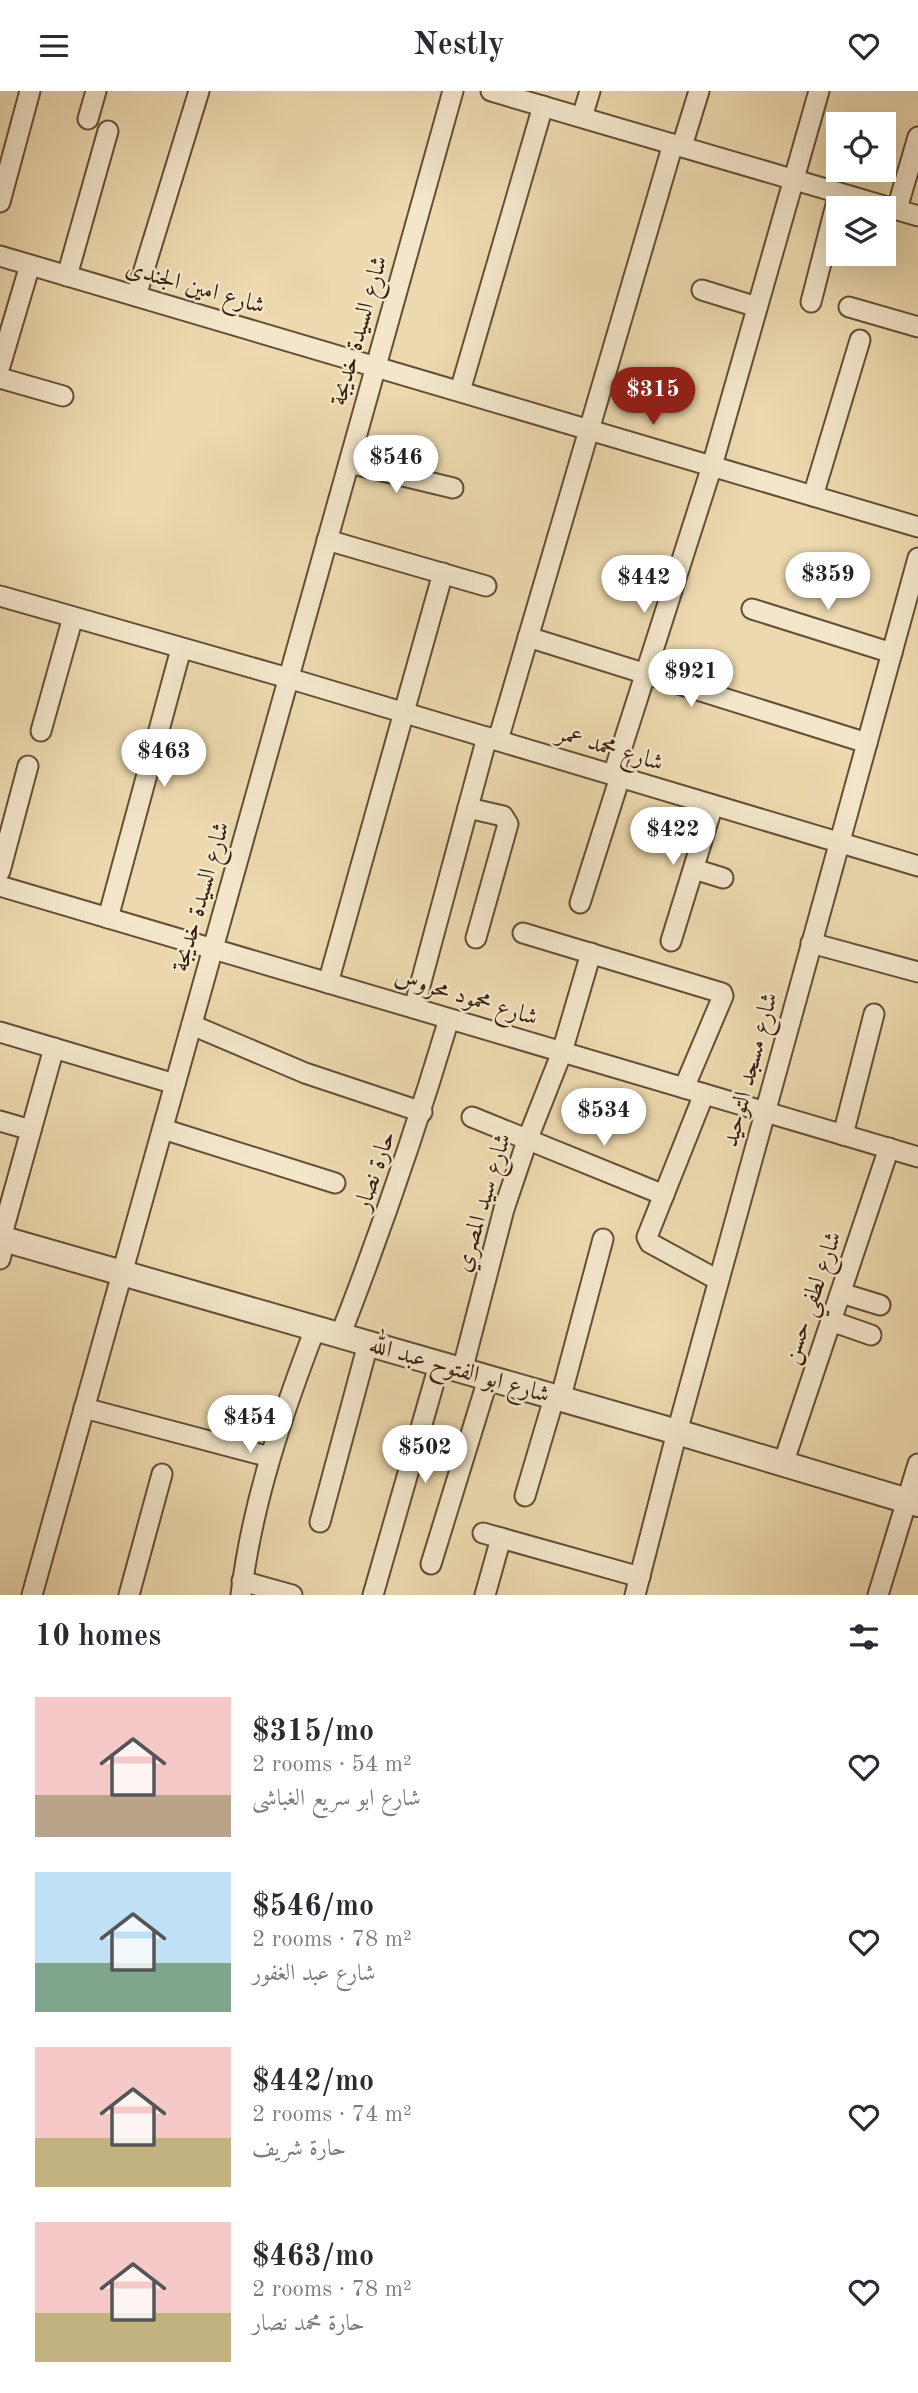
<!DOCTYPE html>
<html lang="en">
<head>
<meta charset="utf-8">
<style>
	:root { --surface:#fff; --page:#f7f7f7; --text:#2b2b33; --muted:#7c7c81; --accent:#8f2418 }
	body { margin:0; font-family:"Old Standard TT",Amiri,serif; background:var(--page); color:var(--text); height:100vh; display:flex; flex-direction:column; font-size:26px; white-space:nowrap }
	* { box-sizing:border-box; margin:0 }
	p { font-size:23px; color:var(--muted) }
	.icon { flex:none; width:38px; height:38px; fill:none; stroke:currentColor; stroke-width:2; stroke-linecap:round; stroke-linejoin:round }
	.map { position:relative; height:1504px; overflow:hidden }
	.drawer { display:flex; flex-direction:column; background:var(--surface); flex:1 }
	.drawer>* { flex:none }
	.fabs { position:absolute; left:826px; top:21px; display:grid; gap:14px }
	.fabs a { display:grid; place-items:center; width:70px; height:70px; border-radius:0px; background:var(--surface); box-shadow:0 7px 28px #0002; font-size:35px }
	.price { position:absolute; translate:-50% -60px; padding:0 16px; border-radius:24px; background:#fff; color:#222; font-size:23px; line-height:46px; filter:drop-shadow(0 2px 4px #0008) }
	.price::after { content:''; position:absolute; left:50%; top:42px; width:21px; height:16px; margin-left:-10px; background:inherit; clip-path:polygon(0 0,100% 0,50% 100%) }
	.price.current { background:var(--accent); color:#fff }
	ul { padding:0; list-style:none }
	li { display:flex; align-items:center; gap:21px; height:175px; padding:0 35px }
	li span { display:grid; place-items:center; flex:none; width:196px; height:140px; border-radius:0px; color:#555 }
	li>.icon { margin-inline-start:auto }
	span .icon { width:84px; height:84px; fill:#fffc; stroke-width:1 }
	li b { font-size:30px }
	h2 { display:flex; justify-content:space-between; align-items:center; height:84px; padding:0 35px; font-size:30px }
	header { display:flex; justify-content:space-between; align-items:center; height:91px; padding:0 35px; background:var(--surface); font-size:32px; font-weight:700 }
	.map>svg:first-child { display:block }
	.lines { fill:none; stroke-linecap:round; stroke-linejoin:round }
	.minor-casing { stroke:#644f36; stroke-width:23 }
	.tertiary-casing { stroke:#644f36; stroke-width:28 }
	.minor { stroke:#f3e6cb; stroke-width:19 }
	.tertiary { stroke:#f3e6cb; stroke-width:24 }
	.labels { text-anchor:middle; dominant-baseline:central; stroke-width:5; stroke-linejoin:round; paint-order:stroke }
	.street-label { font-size:24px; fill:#37210e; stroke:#f3e6cb }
</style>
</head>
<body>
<header><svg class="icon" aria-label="menu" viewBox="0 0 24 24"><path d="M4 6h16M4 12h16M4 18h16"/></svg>Nestly<svg class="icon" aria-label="heart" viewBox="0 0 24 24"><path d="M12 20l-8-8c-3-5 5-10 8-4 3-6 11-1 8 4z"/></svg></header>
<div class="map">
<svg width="918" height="1504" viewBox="0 0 918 1504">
	<rect width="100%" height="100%" fill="#edd9af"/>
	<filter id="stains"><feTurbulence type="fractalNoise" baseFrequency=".00286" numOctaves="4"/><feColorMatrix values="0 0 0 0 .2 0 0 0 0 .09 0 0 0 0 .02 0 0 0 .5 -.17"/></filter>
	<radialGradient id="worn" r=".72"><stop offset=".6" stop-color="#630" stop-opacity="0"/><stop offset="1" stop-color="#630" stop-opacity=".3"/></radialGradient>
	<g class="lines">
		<g class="minor-casing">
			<g id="minor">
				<path d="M491 0 918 125"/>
				<path d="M582 26 590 0"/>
				<path d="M88 28 96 0"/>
				<path d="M682 55 699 0"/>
				<path d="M0 111 30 0"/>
				<path d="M897 118 918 46"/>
				<path d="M0 165 918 436"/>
				<path d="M67 185 108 40"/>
				<path d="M702 199 757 216"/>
				<path d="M136 205 199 0"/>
				<path d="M811 211 839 102"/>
				<path d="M849 216 918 236"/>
				<path d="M0 275 30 174"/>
				<path d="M0 287 63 305"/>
				<path d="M460 300 543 15"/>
				<path d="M349 372 453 397"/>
				<path d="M813 405 860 249"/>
				<path d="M327 449 486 495"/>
				<path d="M0 505 288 587 918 775"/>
				<path d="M752 518 892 562"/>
				<path d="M528 546 867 652"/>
				<path d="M41 640 73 526"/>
				<path d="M498 649 673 53"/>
				<path d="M613 684 712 375 819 0"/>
				<path d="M468 717 503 725 508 733 476 847"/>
				<path d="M694 778 723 787"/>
				<path d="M0 780 28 675"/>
				<path d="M0 795 918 1066"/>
				<path d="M580 812 620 686"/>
				<path d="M108 827 181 558"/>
				<path d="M523 842 722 902 723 905 684 997"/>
				<path d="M671 850 713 714"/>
				<path d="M811 852 918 881"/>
				<path d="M328 892 443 482"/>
				<path d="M414 917 487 646"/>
				<path d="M192 934 305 982 422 1021"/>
				<path d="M0 941 175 993"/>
				<path d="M704 1003 647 1146 650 1152 718 1189"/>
				<path d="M472 1026 664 1104"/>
				<path d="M0 1030 31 1039"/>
				<path d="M163 1038 335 1092"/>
				<path d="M843 1044 874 923"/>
				<path d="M1 1147 54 957"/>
				<path d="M0 1168 5 1148"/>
				<path d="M841 1202 880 1214"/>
				<path d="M831 1230 871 1244"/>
				<path d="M340 1245C381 1140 417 1035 449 928"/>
				<path d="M462 1280 504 1118 528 1047 562 961 591 862"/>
				<path d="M560 1309 603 1148"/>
				<path d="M84 1317 270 1366"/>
				<path d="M783 1373 889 1057"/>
				<path d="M525 1405 554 1307"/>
				<path d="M320 1431 368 1253"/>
				<path d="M483 1442 640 1486"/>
				<path d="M431 1473 488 1288"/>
				<path d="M242 1490 292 1504"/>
				<path d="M32 1504 453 0"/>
				<path d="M129 1504 162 1383"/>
				<path d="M241 1504C252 1412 282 1324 315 1238"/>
				<path d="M373 1504 439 1274"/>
				<path d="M485 1504 501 1447"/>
				<path d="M635 1504 677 1341 918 467"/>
				<path d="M878 1504 918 1373"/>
			</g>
		</g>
		<g class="tertiary-casing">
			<path id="tertiary" d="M0 1147 677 1341 918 1413"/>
		</g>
		<use href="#minor" class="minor"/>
		<use href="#tertiary" class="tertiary"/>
	</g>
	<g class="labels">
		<g class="street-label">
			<text transform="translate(195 197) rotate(16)">شارع امين الجندى</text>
			<text transform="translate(360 240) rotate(-74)">شارع السيدة خديجة</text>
			<text transform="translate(610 658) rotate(17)">شارع محمد عمر</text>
			<text transform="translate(202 806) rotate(-74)">شارع السيدة خديجة</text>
			<text transform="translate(466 907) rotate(17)">شارع محمود محروس</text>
			<text transform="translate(751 979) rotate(-75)">شارع مسجد التوحيد</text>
			<text transform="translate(376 1080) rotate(-71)">حارة نصار</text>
			<text transform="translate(484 1112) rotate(-73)">شارع سيد المصري</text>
			<text transform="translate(813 1207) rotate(-71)">شارع لطفي حسن</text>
			<text transform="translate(459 1280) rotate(16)">شارع ابو الفتوح عبد الله</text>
		</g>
	</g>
	<rect width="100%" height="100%" filter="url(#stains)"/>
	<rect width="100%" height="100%" fill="url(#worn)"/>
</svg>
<div class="fabs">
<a><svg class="icon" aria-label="locate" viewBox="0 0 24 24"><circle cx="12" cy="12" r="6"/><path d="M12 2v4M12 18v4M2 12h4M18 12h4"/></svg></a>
<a><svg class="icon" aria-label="layers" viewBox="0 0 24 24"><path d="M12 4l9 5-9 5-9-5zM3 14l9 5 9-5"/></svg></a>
</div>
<b class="price current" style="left:653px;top:336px">$315</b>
<b class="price" style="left:396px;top:404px">$546</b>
<b class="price" style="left:828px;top:521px">$359</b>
<b class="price" style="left:644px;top:524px">$442</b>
<b class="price" style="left:691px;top:618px">$921</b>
<b class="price" style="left:164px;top:698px">$463</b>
<b class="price" style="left:673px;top:776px">$422</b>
<b class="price" style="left:604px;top:1057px">$534</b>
<b class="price" style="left:250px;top:1364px">$454</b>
<b class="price" style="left:425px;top:1394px">$502</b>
</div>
<section class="drawer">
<h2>10 homes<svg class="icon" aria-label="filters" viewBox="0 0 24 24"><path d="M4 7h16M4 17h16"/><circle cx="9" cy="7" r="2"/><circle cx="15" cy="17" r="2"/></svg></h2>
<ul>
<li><span style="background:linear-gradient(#f6c9c9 70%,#b9a48a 0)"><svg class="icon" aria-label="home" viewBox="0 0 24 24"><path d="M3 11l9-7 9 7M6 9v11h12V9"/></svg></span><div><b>$315/mo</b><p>2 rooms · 54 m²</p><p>شارع ابو سريع الغباشى</p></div><svg class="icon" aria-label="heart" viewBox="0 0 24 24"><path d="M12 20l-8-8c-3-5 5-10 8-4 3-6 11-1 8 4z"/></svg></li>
<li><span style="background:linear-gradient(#bfe0f5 65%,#7fa58c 0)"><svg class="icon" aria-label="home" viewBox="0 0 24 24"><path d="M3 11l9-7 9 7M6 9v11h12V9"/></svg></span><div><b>$546/mo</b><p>2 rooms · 78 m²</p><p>شارع عبد الغفور</p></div><svg class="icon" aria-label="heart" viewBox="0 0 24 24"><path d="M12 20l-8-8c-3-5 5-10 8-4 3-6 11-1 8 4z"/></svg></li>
<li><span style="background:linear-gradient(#f6c9c9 65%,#c2b280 0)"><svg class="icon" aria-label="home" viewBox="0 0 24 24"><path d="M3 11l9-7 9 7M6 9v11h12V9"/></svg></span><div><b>$442/mo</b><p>2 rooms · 74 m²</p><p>حارة شريف</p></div><svg class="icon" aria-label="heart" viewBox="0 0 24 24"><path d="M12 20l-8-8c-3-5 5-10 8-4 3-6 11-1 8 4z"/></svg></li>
<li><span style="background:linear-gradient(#f6c9c9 65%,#c2b280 0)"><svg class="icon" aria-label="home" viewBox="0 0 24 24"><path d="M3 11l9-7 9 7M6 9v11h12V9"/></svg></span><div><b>$463/mo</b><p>2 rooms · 78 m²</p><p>حارة محمد نصار</p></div><svg class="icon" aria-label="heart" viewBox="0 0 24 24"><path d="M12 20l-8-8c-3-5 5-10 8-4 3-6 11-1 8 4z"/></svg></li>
</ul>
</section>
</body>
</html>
